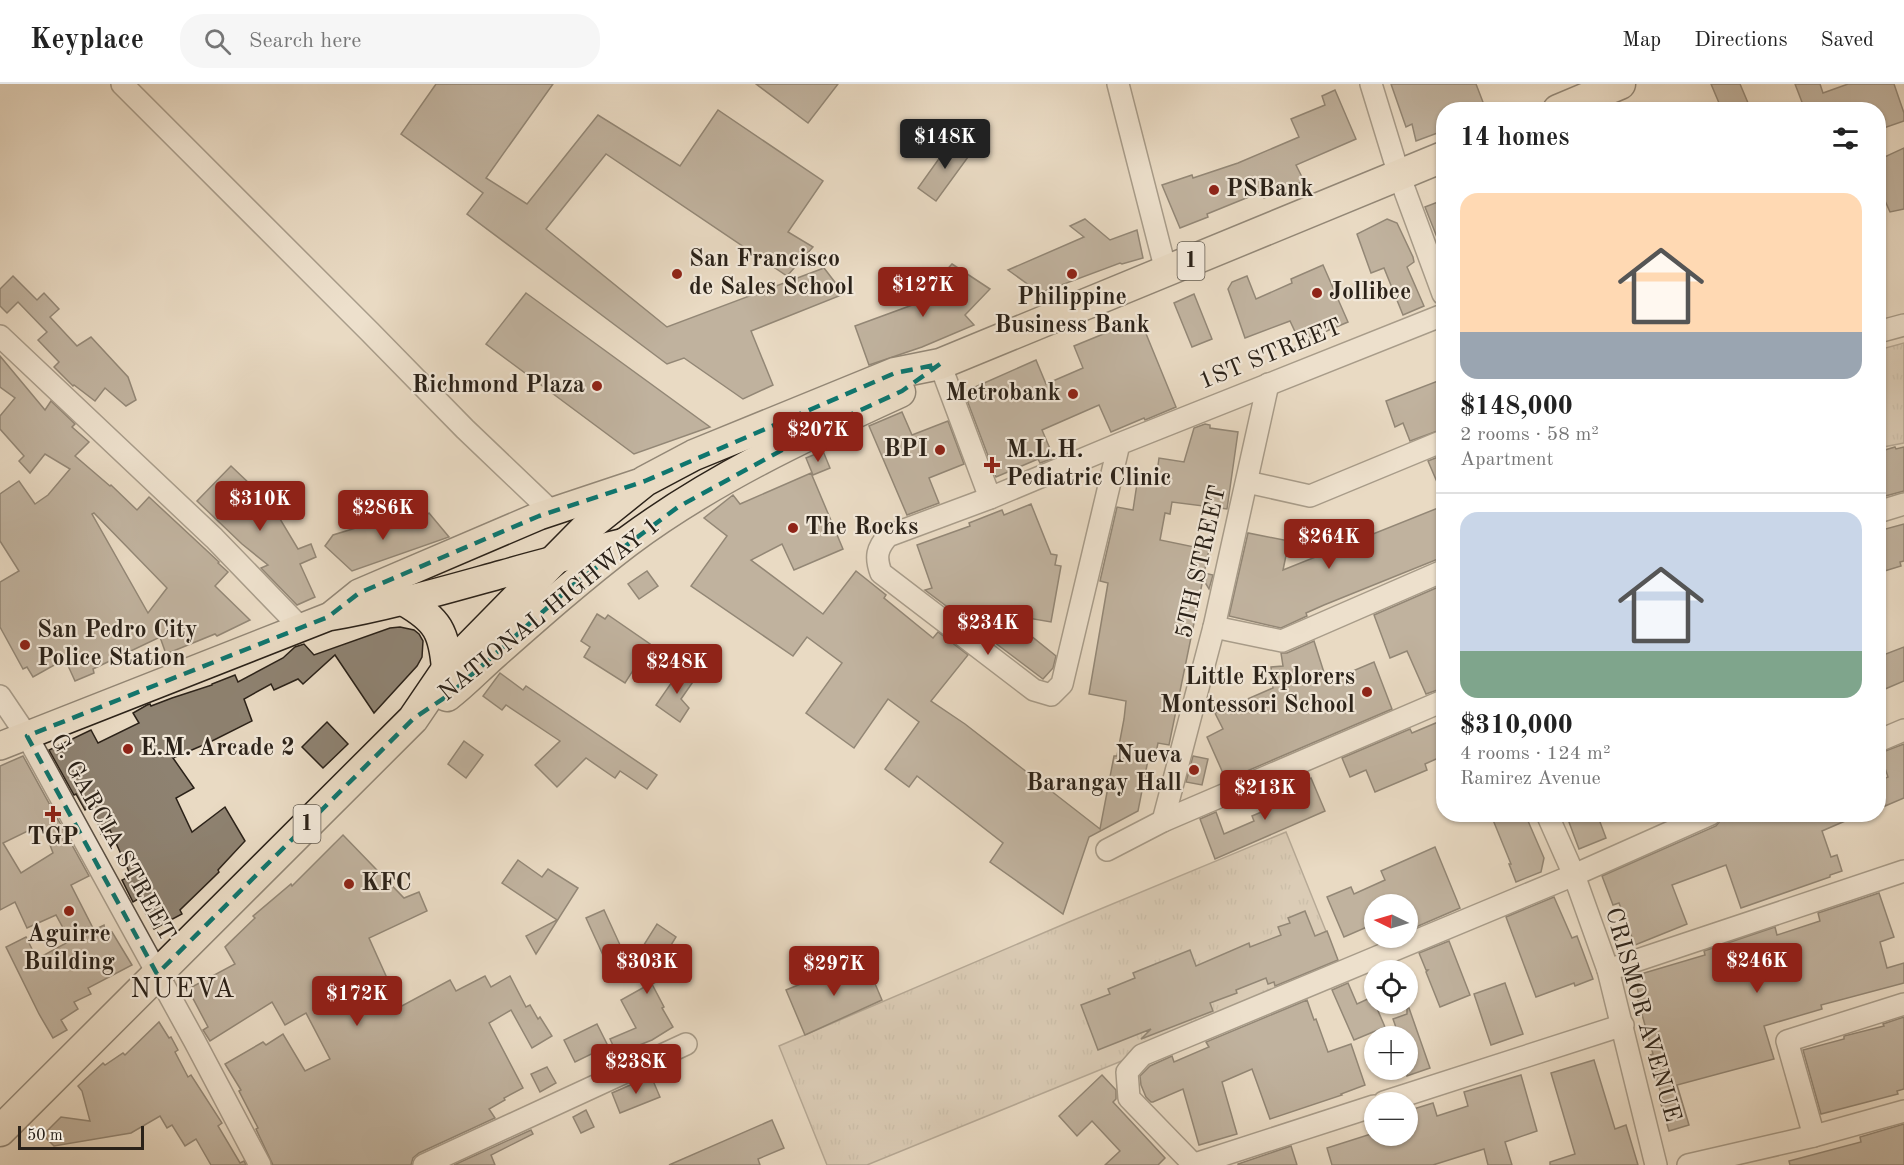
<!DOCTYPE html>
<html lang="en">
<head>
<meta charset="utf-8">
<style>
	:root { --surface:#fff; --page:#f6f6f6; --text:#222; --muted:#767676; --line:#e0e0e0; --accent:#8f2418 }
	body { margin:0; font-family:"Old Standard TT",serif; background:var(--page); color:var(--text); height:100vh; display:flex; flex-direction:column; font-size:22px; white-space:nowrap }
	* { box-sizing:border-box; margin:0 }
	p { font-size:20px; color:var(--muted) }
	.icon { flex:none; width:33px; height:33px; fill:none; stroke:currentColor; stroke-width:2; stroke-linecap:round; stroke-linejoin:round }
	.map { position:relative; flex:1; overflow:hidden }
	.side { position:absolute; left:1436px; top:18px; width:450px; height:720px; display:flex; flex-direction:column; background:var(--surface); border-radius:24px; box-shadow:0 2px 4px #0004 }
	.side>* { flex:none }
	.needle { width:39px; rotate:275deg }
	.controls { position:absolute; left:1364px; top:810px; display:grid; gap:12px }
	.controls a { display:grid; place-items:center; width:54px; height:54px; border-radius:50%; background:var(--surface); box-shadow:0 2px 4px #0004; font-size:30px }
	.scale { position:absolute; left:18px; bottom:15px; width:126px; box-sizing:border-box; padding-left:6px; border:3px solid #2b2219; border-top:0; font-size:16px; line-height:21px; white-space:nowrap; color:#2b2219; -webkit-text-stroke:4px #f1e7d8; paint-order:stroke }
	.price { position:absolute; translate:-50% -51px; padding:0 14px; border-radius:6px; background:var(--accent); color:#fff; font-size:20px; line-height:39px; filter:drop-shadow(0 2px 3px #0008) }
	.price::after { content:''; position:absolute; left:50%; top:36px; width:18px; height:14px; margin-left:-9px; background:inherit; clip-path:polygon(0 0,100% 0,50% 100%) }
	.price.on { background:#222; color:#fff }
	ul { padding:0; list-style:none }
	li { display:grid; align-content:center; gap:12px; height:318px; padding:0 24px }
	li+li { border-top:2px solid var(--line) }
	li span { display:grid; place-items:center; height:186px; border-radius:18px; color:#555 }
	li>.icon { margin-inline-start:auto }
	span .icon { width:108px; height:108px; fill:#fffc; stroke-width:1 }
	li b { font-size:26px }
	h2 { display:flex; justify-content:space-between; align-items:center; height:72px; padding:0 24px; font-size:26px }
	header { display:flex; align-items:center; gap:36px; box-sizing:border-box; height:84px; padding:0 30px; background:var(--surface); border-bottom:2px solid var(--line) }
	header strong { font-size:28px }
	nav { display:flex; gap:33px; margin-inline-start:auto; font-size:21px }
	.search { width:420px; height:54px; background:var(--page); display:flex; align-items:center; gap:15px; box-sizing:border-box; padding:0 21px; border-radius:24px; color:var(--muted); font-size:22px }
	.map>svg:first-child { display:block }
	.grass { fill:url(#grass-tufts); stroke:#7a6e60; stroke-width:1.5 }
	.building { fill:#8e8271; stroke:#2b2219; stroke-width:1.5; fill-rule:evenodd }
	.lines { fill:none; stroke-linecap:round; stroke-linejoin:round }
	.minor-casing { stroke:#5a5044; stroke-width:24 }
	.major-casing { stroke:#2b2219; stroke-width:30 }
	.highway-casing { stroke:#2b2219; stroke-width:33 }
	.minor { stroke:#f1e7d8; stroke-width:21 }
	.major { stroke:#e9dac3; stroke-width:27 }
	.highway { stroke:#e9dac3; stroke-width:30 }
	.marked { fill:none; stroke:#0f766e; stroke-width:4.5; stroke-dasharray:12 8; stroke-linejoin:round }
	.poi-dot { fill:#8f2418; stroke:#f1e7d8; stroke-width:2 }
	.labels { text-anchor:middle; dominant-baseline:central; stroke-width:4.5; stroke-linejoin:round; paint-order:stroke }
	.shield { fill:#f1e7d8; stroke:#665d52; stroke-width:1.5 }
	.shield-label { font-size:22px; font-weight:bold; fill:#2b2219 }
	.poi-label { font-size:24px; font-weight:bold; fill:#2b2219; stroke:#f1e7d8; text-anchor:start }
	.street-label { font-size:24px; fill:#2b2219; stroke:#f1e7d8 }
	.quarter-label { font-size:27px; letter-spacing:1.5px; fill:#2b2219; stroke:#f1e7d8 }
</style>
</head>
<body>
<header>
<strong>Keyplace</strong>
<div class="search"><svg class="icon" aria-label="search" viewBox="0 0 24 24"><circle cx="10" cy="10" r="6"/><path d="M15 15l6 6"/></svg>Search here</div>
<nav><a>Map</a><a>Directions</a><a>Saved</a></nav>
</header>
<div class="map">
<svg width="1904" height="1081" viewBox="0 0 1904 1081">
	<defs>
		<pattern id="grass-tufts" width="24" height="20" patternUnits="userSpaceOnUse" patternTransform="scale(1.5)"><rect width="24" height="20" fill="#c9bba6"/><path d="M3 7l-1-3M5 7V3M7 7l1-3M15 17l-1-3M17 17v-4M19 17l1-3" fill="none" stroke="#ada08e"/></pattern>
	</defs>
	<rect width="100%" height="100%" fill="#e9dac3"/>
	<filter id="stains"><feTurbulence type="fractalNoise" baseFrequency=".00333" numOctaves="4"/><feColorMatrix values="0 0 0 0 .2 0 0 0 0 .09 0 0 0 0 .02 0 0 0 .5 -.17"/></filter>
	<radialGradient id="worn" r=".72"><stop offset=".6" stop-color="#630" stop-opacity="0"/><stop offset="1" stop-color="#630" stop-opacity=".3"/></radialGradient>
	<g class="grass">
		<path d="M1904 259V359L1878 364V266Z"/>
		<path d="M1286 748 1342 887 867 1081H827L779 962 1069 838Z"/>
	</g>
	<g class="building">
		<path d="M436 0H553L486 94 527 120 598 31 680 82 718 26 823 97 788 148 813 163 787 192 606 70 546 145 667 243 824 184 844 210 751 247 773 301 743 315 684 274 667 280 467 130 483 109 401 50Z"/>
		<path d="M756 0H838L808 39Z"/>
		<path d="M1391 0H1476L1486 26H1443V47L1416 57 1412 40 1406 43Z"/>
		<path d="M1711 0H1740L1751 26H1722Z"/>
		<path d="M1795 0H1820L1823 9 1848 0H1894L1904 29V37L1878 46V26H1805Z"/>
		<path d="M1335 6 1356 55 1296 81 1304 97 1264 114 1261 108 1207 130 1208 133 1180 144 1162 101 1192 91 1193 94 1238 79 1299 53 1291 35 1325 21 1322 12Z"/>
		<path d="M953 55 971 69 936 117 918 104Z"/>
		<path d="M1904 64V125L1890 128 1878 101V76Z"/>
		<path d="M1443 116V166H1442L1425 123Z"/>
		<path d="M1085 135 1110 156 1137 146 1143 174 1122 180 1120 179 1040 209 1008 186 1084 153 1070 142Z"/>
		<path d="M1387 135 1397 139 1413 173 1414 178 1407 183 1424 222 1403 231 1384 184 1371 189 1357 150Z"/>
		<path d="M952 180 990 205 965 231 974 241 922 263 869 281 855 242 915 220Z"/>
		<path d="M1323 181 1348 238 1310 254 1308 250 1298 254 1290 237 1245 254 1228 205 1232 198 1247 192 1256 215 1292 199 1291 195Z"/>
		<path d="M13 192 37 216 44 209 59 225 50 233 77 262 91 253 128 293 136 316 126 322 105 304 95 317 74 301 73 302 54 283 59 278 38 256 47 248 18 218 7 229 0 222V205Z"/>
		<path d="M526 209 710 343 634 370 486 260Z"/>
		<path d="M1194 210 1212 255 1192 263 1174 219Z"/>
		<path d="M1140 235 1176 323 1145 336 1144 334 1111 348 1099 321 1042 346 1054 374 1040 379 1038 375 996 393 964 308 1036 276 1046 300 1083 284 1074 262Z"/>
		<path d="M0 272 45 326 51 317 75 340 72 343 89 358 75 372 110 402 111 401 137 426 149 413 219 478 218 479 228 488 215 502 250 536 217 552 215 550 166 570 160 553 93 585 94 589 75 597 65 575 33 593 27 583 23 585 0 543V498L19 487 0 457V410L19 397 35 420 48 411 70 385 45 370 30 389 19 377 24 372 0 345V332L15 314 0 303ZM94 429 167 504 148 529 92 430Z"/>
		<path d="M1443 295V345L1410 357 1403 339 1395 343 1386 317Z"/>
		<path d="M902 328 912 351 948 337 964 380 929 394 939 419 907 431 869 342Z"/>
		<path d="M1205 340 1210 341V344L1238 348 1227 425 1172 418 1170 430 1165 429 1160 456 1209 466 1204 489 1213 491 1209 505 1203 495 1169 661 1158 659 1154 678 1148 676 1138 727 1089 753 1063 830 990 778 1003 759 917 692 909 703 885 685 919 638 888 615 854 664 806 629 842 579 807 553 793 572 691 502 727 452 704 434 733 411 740 420 811 389 843 465 794 486 782 460 751 476 823 530 856 487 886 511 884 514 933 554 938 548 968 571 931 617 965 640 1100 745 1114 672H1117L1124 635 1126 617 1089 610 1108 499 1100 497 1117 423 1133 426 1138 393 1156 396 1159 374 1184 378 1194 344Z"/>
		<path d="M1895 363 1896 365 1904 363V407L1878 414V368Z"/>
		<path d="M823 367 830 384 813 391 806 374Z"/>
		<path d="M1443 371V412L1428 377Z"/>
		<path d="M231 382 273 422 277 419 286 431 280 435 298 465 311 460 316 473 300 480 315 513 297 521 261 484 268 481 242 460 197 417Z"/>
		<path d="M1031 420 1051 470 1057 471 1055 481 1061 482 1051 538 1004 530 1056 572 1053 584 1043 595 925 506 932 504 917 461 970 442 969 439 1002 426 1004 431Z"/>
		<path d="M1443 422V473L1324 521 1306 529 1307 532 1281 544 1229 532 1248 449 1289 457 1283 486Z"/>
		<path d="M429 429 449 453 352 487 325 462 333 451 398 431 413 443Z"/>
		<path d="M1904 440V477L1900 478 1901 482 1878 489V447Z"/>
		<path d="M647 487 658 502 639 515 628 500Z"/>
		<path d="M1443 501V604L1426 610 1407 567 1390 574 1374 531Z"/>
		<path d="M597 530 605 535 608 531 650 560 625 599 584 573 590 563 581 557Z"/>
		<path d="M400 543 414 546 419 550 423 557 422 573 417 582 374 629 335 571 303 600 298 595 274 606 271 600 244 615 252 637 208 659 173 674 194 704 176 714 192 748 225 723 245 757 218 786 219 788 180 826 182 830 154 845 138 815 133 818 122 796 131 792 110 746 101 750 93 721 85 726 76 710 74 711 49 666 91 646 98 659 139 639 133 629 147 621 150 620 151 622 172 614 212 601V600L235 591 238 598 283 574 295 563 304 560 314 571 390 544Z"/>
		<path d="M1314 557 1327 598 1374 578 1392 625 1226 696 1207 653 1223 645 1215 629 1273 604 1271 583 1283 582 1281 569H1287Z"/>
		<path d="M1904 563V597L1878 608V573Z"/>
		<path d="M683 582 697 592 681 615 689 624 680 638 656 621Z"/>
		<path d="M500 589 523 606 526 602 657 691 647 705 620 687 615 694 586 674 557 703 535 681 560 657 506 621 502 626 483 612Z"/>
		<path d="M1443 636V672L1425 680 1427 686 1375 708 1366 686 1350 693 1342 674 1410 645 1412 649Z"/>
		<path d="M327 638 348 660 323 684 302 663Z"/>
		<path d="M464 657 483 671 466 694 448 680Z"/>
		<path d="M1904 660V714L1878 725V697L1888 693 1880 669Z"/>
		<path d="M23 672 89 792 71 801 94 846 104 841 106 851 112 848 132 881 88 904 91 910 74 918 78 925 61 936 67 946 53 954 39 930 6 863 26 853 37 875 70 857 56 831 27 844 15 818 0 826V682ZM42 740 53 769 21 789 3 759Z"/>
		<path d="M1193 672 1208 675 1202 701 1186 698Z"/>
		<path d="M1311 694 1325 727 1215 775 1200 735 1216 728 1224 750 1254 737 1252 732 1290 716 1286 706Z"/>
		<path d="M1506 730H1525L1544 774 1541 788 1516 798 1509 780H1511L1493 736Z"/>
		<path d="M1566 730H1597L1606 754 1579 765Z"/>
		<path d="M1731 730 1859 731 1822 747 1831 773 1837 771 1842 787 1830 791V793L1741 824 1726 781 1672 801 1687 840 1635 861 1619 819 1613 821 1602 792 1716 742 1723 733Z"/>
		<path d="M343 751 404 814 419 808 427 827 369 854 400 923 450 896 456 907 485 892 491 903 510 892 526 923 530 921 538 935 540 933 552 952 532 964 511 926 489 939 523 1004 504 1014 505 1016 489 1025 495 1034 419 1069 413 1074 411 1081H273L256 1045 258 1044 239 1007 241 1006 225 980 263 958 266 961 283 950 305 987 330 975 306 929 285 941 272 918 210 957 203 946 208 943 188 905 235 880 225 863 255 834 253 832 291 800 292 802Z"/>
		<path d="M1435 763 1460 824 1409 846 1407 840V820H1374V840L1344 853 1327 813 1351 803 1354 810 1385 796 1381 787Z"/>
		<path d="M518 776 542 793 548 785 578 804 536 870 526 852 557 836 502 799Z"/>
		<path d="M1879 809 1894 853 1880 858 1887 884 1904 879V899L1821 921 1822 925 1764 942 1774 975 1677 1001 1689 1041 1669 1047 1659 1013H1662L1650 971 1653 970 1638 916 1640 915 1634 892 1705 871 1704 867 1775 843 1777 851 1820 837 1818 829Z"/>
		<path d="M1554 813 1572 854 1577 852 1593 895 1575 902 1574 899 1536 913 1506 833Z"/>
		<path d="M604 826 626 874 608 882 586 834Z"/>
		<path d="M1305 827 1315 852 1327 847 1338 876 1275 902 1274 898 1268 900 1266 894 1236 906 1237 909 1210 919 1213 927 1141 955 1151 945 1098 966 1081 921 1110 910 1108 905 1135 894 1133 889 1190 866 1196 882 1249 859 1250 863 1281 851 1278 843 1290 839 1288 834Z"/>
		<path d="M657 840 676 853 660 879 666 893 652 900 664 923 662 924 673 943 652 956 617 970 610 955 636 944 621 916 648 901 647 902 635 875Z"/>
		<path d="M1449 857 1470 911 1440 923 1426 888 1428 886H1426L1419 869Z"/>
		<path d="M865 876 882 916 805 951 786 906 808 897 810 900Z"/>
		<path d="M1348 899 1357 920 1372 913 1385 943 1354 956 1332 906Z"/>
		<path d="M1505 899 1523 950 1491 961 1474 910Z"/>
		<path d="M1307 916 1314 936 1316 935 1328 968 1351 960 1365 1001 1341 1010 1342 1011 1270 1035 1252 985 1222 998 1237 1050 1199 1061 1183 1005 1153 1018H1151L1146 1013 1141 1001 1140 992 1150 982 1172 972 1174 978 1209 963 1206 958Z"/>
		<path d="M1407 924H1409L1430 984 1407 992V952H1399L1393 935 1407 930Z"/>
		<path d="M1904 933V1005L1897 1007 1898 1010 1821 1030 1803 966 1844 955V952L1884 942 1883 940Z"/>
		<path d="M159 938 169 954 171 953 178 966 175 968 188 993 191 991 222 1039 218 1042 240 1079 244 1077 246 1081H211L196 1055 185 1062 172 1041 167 1044 160 1032 131 1049 54 1062 43 1051 61 1033 90 1037 82 1007 78 1002 103 979 105 981 123 969 125 971Z"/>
		<path d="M597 940 608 962 575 978 564 956Z"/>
		<path d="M1594 976 1615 1045 1626 1041 1638 1081H1550V1078L1575 1070 1551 989Z"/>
		<path d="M547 983 556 999 540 1008 531 990Z"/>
		<path d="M1102 991 1116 1006V1015L1113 1018 1165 1074 1158 1081H1105L1120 1067 1092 1037 1077 1052 1059 1032Z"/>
		<path d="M1521 991 1537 1047 1505 1058 1512 1081H1488L1484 1065 1433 1081H1332L1327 1064 1374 1049V1052H1407V1027L1433 1019 1437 1032 1468 1022 1464 1008Z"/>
		<path d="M651 992 660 1013 620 1029 612 1009Z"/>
		<path d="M586 1026 594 1043 581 1049 573 1033Z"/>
		<path d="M772 1036 784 1064 758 1075 760 1081H669Z"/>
		<path d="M1904 1040V1081H1790L1789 1077 1861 1058 1860 1053Z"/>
		<path d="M531 1046 533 1050 491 1071 495 1081H454Z"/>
		<path d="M1291 1062 1297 1081H1238V1080Z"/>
	</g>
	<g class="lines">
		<g class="minor-casing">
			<g id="minor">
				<path d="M122 0 370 248 465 345 552 428"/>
				<path d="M1118 0 1166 187"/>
				<path d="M1371 0 1399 91 1443 210"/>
				<path d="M1878 248 1904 241"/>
				<path d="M0 252 214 454 301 544"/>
				<path d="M940 280 990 414"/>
				<path d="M1119 360 1062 600 1051 611 1034 606 881 489C875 473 877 464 888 452L990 414 1119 360 1443 231"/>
				<path d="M1247 398 1310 412 1443 357"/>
				<path d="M1878 428 1904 420"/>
				<path d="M1214 543 1282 557 1443 487"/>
				<path d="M0 612 27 652 195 958 260 1081"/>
				<path d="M1878 657 1904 646"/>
				<path d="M1547 730 1574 791 1608 886 1656 1081"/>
				<path d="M1163 737 1214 543 1268 300"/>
				<path d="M1107 766 1163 737 1443 617"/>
				<path d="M1608 886 1904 787"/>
				<path d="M1384 1018 1623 941"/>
				<path d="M1814 1052 1787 957 1904 920"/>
				<path d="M424 1081 686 960"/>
				<path d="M1192 1081 1374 1022"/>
				<path d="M1194 1081 1129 1014 1127 988 1142 971 1574 791 1711 730"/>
				<path d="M1688 1081 1814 1052 1904 1027"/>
			</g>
		</g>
		<g class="major-casing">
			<g id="major">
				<path d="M333 530 359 509 539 432 638 399"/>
				<path d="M0 662 328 533C387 523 445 506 503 490 544 478 586 468 628 457"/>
			</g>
		</g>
		<g class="highway-casing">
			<g id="highway">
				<path d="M1558 26 1620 0"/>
				<path d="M405 517C438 536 444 548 447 585"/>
				<path d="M447 612C464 599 479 583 495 569 538 531 581 493 627 458 710 396 806 351 900 308"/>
				<path d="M0 1047 413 635 447 585 507 524 584 446 645 397 694 371 895 289 940 280 1443 73"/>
			</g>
		</g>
		<use href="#minor" class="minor"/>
		<use href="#major" class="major"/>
		<use href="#highway" class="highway"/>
	</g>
	<path d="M0 0H1904V1081H0ZM940 280 902 307 826 342 678 423 573 501 450 610 413 635 157 890 27 652 328 533 359 509 539 432 645 397 895 289Z" fill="#e9dac3" fill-opacity=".55" fill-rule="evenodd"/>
	<path class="marked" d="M940 280 902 307 826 342 678 423 573 501 450 610 413 635 157 890 27 652 328 533 359 509 539 432 645 397 895 289Z"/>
	<g class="poi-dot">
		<circle cx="1214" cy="106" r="6"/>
		<circle cx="677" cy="190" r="6"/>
		<circle cx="1072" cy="190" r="6"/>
		<circle cx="1317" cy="209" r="6"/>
		<circle cx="597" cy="302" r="6"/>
		<circle cx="1073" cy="310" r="6"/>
		<circle cx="940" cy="366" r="6"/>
		<path d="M989 372h6v6h6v6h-6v6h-6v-6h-6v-6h6z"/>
		<circle cx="793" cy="444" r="6"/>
		<circle cx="25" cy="561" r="6"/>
		<circle cx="1367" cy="608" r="6"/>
		<circle cx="128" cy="665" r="6"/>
		<circle cx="1194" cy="686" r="6"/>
		<path d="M50 721h6v6h6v6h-6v6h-6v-6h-6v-6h6z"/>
		<circle cx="349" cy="800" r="6"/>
		<circle cx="69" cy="827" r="6"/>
	</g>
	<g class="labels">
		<g class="shield">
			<rect x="1177.5" y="158" width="27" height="38" rx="4.5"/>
			<rect x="293.5" y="721" width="27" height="38" rx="4.5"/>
		</g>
		<g class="shield-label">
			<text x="1191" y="177">1</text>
			<text x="307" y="740">1</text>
		</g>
		<g class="poi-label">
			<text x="1226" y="106">PSBank</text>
			<text x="689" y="176">San Francisco<tspan x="689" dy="28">de Sales School</tspan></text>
			<text x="1329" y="209">Jollibee</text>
			<text x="1072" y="214" text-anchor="middle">Philippine<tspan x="1072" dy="28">Business Bank</tspan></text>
			<text x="585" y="302" text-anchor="end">Richmond Plaza</text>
			<text x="1061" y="310" text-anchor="end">Metrobank</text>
			<text x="928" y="366" text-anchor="end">BPI</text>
			<text x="1006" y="367">M.L.H.<tspan x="1006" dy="28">Pediatric Clinic</tspan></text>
			<text x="805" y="444">The Rocks</text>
			<text x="37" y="547">San Pedro City<tspan x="37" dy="28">Police Station</tspan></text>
			<text x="1355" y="594" text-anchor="end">Little Explorers<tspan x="1355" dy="28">Montessori School</tspan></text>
			<text x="140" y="665">E.M. Arcade 2</text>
			<text x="1182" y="672" text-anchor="end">Nueva<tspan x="1182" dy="28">Barangay Hall</tspan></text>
			<text x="53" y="754" text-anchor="middle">TGP</text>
			<text x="361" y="800">KFC</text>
			<text x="69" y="851" text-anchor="middle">Aguirre<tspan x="69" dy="28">Building</tspan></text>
		</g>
		<g class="street-label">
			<text transform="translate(1271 271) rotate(-22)">1ST STREET</text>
			<text transform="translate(1202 478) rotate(-77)">5TH STREET</text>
			<text transform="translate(550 526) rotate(-39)">NATIONAL HIGHWAY 1</text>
			<text transform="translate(112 754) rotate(61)">G. GARCIA STREET</text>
			<text transform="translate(1642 931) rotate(74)">CRISMOR AVENUE</text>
		</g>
		<g class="quarter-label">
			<text x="183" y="905">NUEVA</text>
		</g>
	</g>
	<rect width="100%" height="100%" filter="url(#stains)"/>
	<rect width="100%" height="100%" fill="url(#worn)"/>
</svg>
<div class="controls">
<a><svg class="needle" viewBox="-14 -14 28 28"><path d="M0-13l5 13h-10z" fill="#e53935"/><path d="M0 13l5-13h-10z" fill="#767676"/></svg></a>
<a><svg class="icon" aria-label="locate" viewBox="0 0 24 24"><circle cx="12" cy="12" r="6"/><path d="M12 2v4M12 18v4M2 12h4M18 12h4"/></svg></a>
<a>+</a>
<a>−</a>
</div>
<div class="scale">50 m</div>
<b class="price on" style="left:945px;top:86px">$148K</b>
<b class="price" style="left:923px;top:234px">$127K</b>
<b class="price" style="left:818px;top:379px">$207K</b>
<b class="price" style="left:260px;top:448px">$310K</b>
<b class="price" style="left:383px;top:457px">$286K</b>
<b class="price" style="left:1329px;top:486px">$264K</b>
<b class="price" style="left:988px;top:572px">$234K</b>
<b class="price" style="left:677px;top:611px">$248K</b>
<b class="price" style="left:1265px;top:737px">$213K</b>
<b class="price" style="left:1757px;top:910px">$246K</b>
<b class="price" style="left:647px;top:911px">$303K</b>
<b class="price" style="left:834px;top:913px">$297K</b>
<b class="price" style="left:357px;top:943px">$172K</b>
<b class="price" style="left:636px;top:1011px">$238K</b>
<section class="side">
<h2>14 homes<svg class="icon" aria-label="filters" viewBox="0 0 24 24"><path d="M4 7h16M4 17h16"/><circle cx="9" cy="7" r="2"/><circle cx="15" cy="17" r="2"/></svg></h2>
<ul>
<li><span style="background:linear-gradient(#ffd9b3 75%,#9aa5b1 0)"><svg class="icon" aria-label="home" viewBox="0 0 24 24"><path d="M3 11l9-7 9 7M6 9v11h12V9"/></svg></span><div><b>$148,000</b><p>2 rooms · 58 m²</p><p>Apartment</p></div></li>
<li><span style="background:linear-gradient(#c9d6e8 75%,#7fa58c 0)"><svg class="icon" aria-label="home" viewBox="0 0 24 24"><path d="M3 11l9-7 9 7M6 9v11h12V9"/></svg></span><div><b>$310,000</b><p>4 rooms · 124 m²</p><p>Ramirez Avenue</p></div></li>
</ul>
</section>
</div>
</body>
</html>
